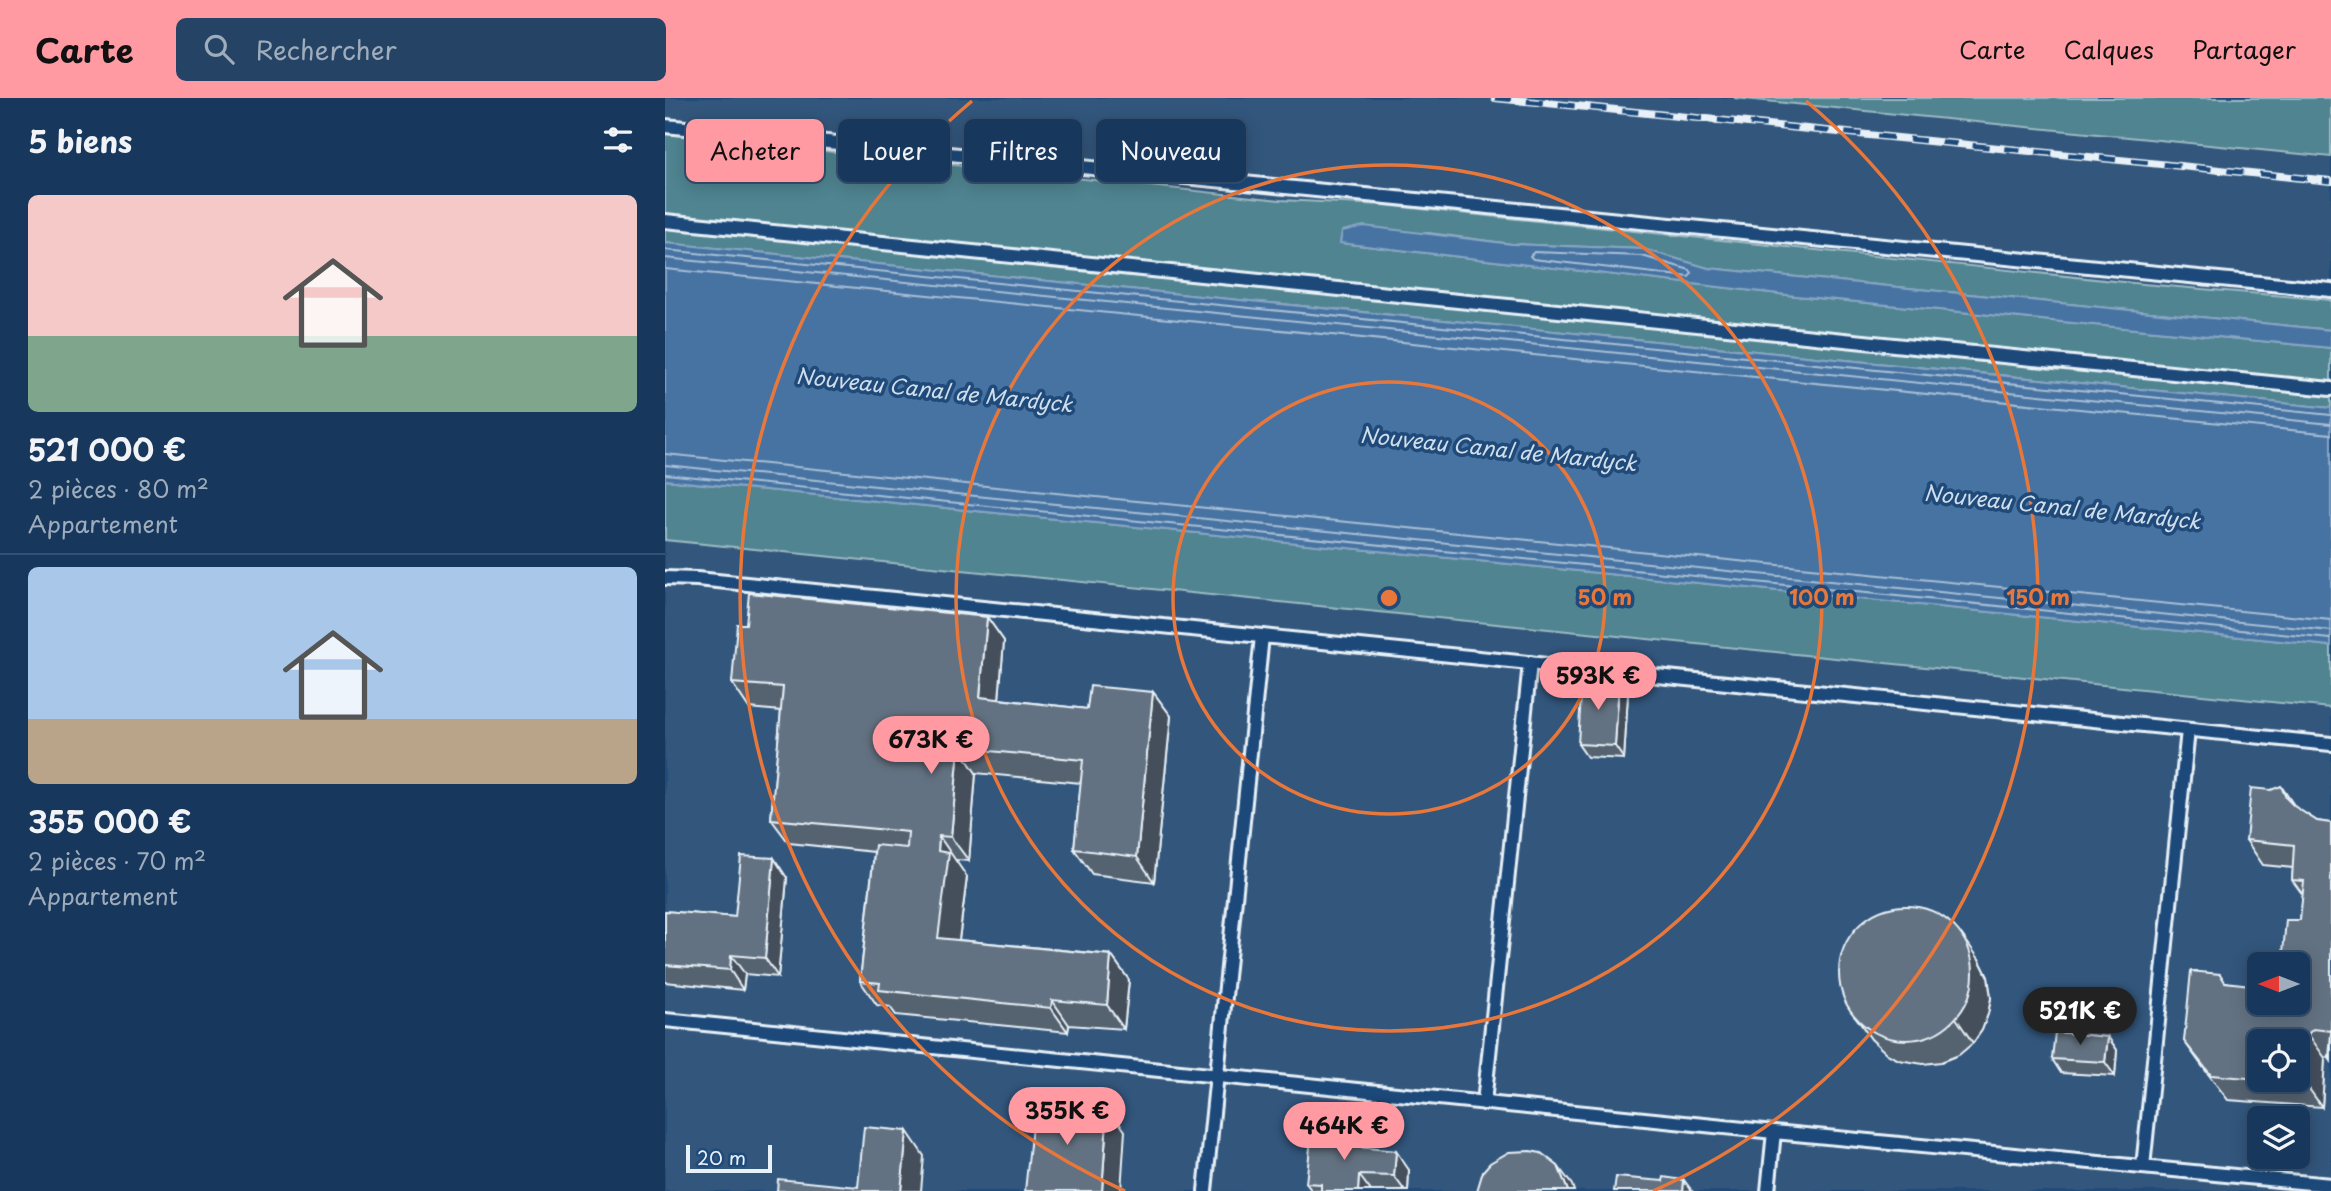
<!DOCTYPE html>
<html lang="fr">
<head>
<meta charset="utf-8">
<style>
	:root { --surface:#17385c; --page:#244365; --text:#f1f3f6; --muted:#9eacbb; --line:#365272; --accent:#ff9aa2 }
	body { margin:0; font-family:"Playpen Sans",sans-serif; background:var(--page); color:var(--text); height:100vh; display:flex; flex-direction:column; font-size:26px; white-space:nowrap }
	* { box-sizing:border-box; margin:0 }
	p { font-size:23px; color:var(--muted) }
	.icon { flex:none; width:38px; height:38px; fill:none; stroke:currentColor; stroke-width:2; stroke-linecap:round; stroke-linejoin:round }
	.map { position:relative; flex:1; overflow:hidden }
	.panel { display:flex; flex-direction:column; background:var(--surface); width:665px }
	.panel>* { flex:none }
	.guide { position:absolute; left:21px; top:21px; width:665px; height:63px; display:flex; gap:14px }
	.needle { width:46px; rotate:270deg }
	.tools { position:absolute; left:1582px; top:854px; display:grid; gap:14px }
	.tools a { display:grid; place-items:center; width:63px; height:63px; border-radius:10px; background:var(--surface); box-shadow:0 4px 18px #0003,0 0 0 2px var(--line); font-size:35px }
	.scale { position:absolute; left:21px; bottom:18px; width:86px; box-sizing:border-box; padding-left:7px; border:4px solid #e8f1f8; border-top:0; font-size:19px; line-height:24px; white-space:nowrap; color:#e8f1f8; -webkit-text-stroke:5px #1f4a7a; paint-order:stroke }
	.price { position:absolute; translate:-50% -60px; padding:0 16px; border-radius:24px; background:var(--accent); color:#111; font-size:23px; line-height:46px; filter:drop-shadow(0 2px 4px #0008) }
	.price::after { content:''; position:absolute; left:50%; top:42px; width:21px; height:16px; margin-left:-10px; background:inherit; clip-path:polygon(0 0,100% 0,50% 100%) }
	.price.on { background:#222; color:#fff }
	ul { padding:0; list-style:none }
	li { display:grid; align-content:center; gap:14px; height:371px; padding:0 28px }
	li+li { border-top:2px solid var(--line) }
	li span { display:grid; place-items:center; height:217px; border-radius:10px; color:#555 }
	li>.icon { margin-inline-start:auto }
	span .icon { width:126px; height:126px; fill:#fffc; stroke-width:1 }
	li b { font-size:30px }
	h2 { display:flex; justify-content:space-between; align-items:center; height:84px; padding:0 28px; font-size:30px }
	.tag { padding:0 24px; border-radius:10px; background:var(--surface); box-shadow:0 4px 18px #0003,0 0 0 2px var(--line); font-size:24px; line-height:63px }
	.tag.on { background:var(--accent); color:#111 }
	header { display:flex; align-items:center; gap:42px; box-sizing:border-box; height:98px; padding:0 35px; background:var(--accent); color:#111 }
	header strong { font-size:33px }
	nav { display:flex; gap:38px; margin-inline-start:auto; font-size:24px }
	.search { width:490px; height:63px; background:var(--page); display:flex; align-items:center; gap:18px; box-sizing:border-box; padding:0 24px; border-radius:10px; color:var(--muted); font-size:26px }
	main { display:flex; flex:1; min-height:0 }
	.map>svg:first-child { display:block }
	.built { fill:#33567c; fill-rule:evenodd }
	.green { fill:#508490; stroke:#9cbac4; stroke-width:2 }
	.water { fill:#4773a2; stroke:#87a5c4; stroke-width:2 }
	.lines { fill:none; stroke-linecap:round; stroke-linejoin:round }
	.shore { stroke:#a8bfd6; stroke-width:2 }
	.service-casing { stroke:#e8f1f8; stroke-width:18 }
	.service { stroke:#1f4a7a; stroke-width:12 }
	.rail-casing { stroke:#e8f1f8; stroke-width:8 }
	.rail { stroke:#1f4a7a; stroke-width:5; stroke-dasharray:16; stroke-linecap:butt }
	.wall { fill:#556270; stroke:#e8f1f8; stroke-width:2; fill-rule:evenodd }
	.shaded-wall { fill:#45505b; stroke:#e8f1f8; stroke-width:2 }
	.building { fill:#637282; stroke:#e8f1f8; stroke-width:2 }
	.ring { fill:none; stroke:#e8773b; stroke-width:3.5 }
	.labels { text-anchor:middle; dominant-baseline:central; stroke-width:7; stroke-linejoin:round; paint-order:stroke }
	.water-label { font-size:21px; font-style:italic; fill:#d0deeb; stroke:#1f4a7a }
	.centre { fill:#e8773b; stroke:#1f4a7a; stroke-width:3.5 }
	.ring-label { font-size:21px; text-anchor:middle; font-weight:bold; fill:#e8773b; stroke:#1f4a7a; stroke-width:7; stroke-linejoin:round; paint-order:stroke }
</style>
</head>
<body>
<header>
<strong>Carte</strong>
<div class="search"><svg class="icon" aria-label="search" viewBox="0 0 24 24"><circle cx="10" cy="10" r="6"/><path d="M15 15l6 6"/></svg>Rechercher</div>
<nav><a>Carte</a><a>Calques</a><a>Partager</a></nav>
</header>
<main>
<section class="panel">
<h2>5 biens<svg class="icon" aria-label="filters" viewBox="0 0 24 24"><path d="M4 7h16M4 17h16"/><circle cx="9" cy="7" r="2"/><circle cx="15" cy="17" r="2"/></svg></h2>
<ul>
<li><span style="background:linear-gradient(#f6c9c9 65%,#7fa58c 0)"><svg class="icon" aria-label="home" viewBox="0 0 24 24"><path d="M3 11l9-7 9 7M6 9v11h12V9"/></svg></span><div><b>521 000 €</b><p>2 pièces · 80 m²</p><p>Appartement</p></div></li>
<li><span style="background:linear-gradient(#a9c7e8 70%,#b9a48a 0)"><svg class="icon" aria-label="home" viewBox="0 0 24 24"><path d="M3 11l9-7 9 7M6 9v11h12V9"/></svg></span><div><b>355 000 €</b><p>2 pièces · 70 m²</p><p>Appartement</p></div></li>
</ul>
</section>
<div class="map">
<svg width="1666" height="1093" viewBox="0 0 1666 1093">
	<rect width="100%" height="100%" fill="#1f4a7a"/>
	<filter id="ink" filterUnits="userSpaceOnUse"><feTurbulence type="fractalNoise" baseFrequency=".0143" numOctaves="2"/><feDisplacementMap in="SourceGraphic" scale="14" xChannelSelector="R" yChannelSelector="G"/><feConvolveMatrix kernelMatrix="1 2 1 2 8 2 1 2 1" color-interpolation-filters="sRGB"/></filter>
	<g filter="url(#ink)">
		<g class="built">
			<path d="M0 0H1069L1666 59V202L1478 186 718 107 615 102 0 36Z"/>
			<path d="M0 442 1666 610V1093H0ZM1594 866H1633V905H1594ZM1594 943H1633V982H1594ZM1594 1020H1633V1059H1594Z"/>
		</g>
		<g class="green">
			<path d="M1069 0H1666V59Z"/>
			<path d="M0 36 615 102 718 107 1478 186 1666 202V232L1043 170 978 151 847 146 763 135 675 145 1131 198 1666 250V310L0 145Z"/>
			<path d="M0 382 1666 548V610L0 442Z"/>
		</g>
		<g class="water">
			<path d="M699 128 847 146 978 151 1043 170 1666 232V250L1131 198 675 145 677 133Z"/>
			<path d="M0 145 1666 310V548L0 382Z"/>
		</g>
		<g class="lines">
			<g class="shore">
				<path d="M0 152 1666 317"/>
				<path d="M869 154 977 158 1025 172 1027 175 1024 179 868 161 865 158Z"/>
				<path d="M0 160 1666 326"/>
				<path d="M0 171 1666 336"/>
				<path d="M0 356 1666 522"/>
				<path d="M0 367 1666 533"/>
				<path d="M0 376 1666 541"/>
			</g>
			<g class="service-casing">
				<g id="service">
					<path d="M0 28 1666 192"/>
					<path d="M0 123 1666 291"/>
					<path d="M0 480 32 481 1666 646"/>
					<path d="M0 922 1109 1034"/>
					<path d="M819 1005 865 565"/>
					<path d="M1478 1069 1523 632"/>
					<path d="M540 1093 597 538"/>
					<path d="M1103 1093 1109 1034 1666 1087"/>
				</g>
			</g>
			<use href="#service" class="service"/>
			<g class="rail-casing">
				<path id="rail" d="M830 0 1666 83"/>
			</g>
			<use href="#rail" class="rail"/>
		</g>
		<g class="wall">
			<path d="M322 519 339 543 334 601 422 611 488 594 506 618 489 784 427 776 409 751 416 685 311 675 304 763 291 762V764L302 779 294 842 446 857 464 882 459 931 404 927 403 934 231 917 225 909 212 907 195 883 209 754 124 745 106 721 116 613 84 610 67 585 81 526Z"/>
			<path d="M963 596 959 661 922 659 913 646Z"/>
			<path d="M1631 710 1652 723 1666 725V963L1664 960 1665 957 1660 960 1657 1009 1563 1002 1537 968 1519 943 1561 884 1633 905 1635 822 1638 797 1627 782 1628 770 1598 767 1581 742ZM1594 943 1633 982H1594Z"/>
			<path d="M122 780 113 879 80 876 78 892 0 884V813L70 819Z"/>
			<path d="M1314 861 1323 879 1326 900 1323 916 1317 932 1308 945 1294 957 1276 964 1258 966 1234 962 1222 956 1206 941 1180 903Z"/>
			<path d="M1443 939 1452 952 1450 978 1396 975 1387 961Z"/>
			<path d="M666 1026 679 1045V1047L744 1072 743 1093H647L641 1085Z"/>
		</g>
		<g class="shaded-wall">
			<path d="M322 519 339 543 332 624 315 599Z"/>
			<path d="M954 583 963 596 959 661 950 648Z"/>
			<path d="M488 594 506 618 489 784 472 759Z"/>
			<path d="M294 650 311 675 304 763 286 739Z"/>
			<path d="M1616 688 1633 713 1621 700Z"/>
			<path d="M274 738 302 779 291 865 273 840V753Z"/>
			<path d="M109 760 122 780 113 879 100 860Z"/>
			<path d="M1297 837 1314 861 1323 879 1326 900 1323 916 1317 932 1308 945 1291 920Z"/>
			<path d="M66 857 80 876 78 892 65 872Z"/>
			<path d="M446 857 464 882 459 931 442 907Z"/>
			<path d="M387 902 404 927 403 934 386 910Z"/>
			<path d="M1643 936 1660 960 1657 1009 1640 985Z"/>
			<path d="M1443 939 1452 952 1450 978 1440 964Z"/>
			<path d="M443 1008 460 1033 456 1093H437Z"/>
			<path d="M666 1026 679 1045 677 1065 664 1046Z"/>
			<path d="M242 1033 259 1058 256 1093H236Z"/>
			<path d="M731 1053 744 1072 743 1093H740L729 1078Z"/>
			<path d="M893 1068 907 1087 909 1093H903Z"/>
			<path d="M694 1077 706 1093H693Z"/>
			<path d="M1019 1082 1027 1093H1018Z"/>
		</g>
		<g class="building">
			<path d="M84 495 322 519 315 599 422 611 425 588 488 594 472 759 409 751 418 662 294 650 286 739 274 738 273 753 284 755 273 840 446 857 442 907 387 902 386 910 214 892 215 885 195 883 210 747 242 750 243 734 106 721 118 589 67 585 72 526H81Z"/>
			<path d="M917 580 954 583 950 648 913 646Z"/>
			<path d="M1616 688 1621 700 1629 708 1652 723 1666 725V933L1648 931 1643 936 1640 985 1604 982H1633V943H1594V981L1546 977 1519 943 1526 873 1555 876 1560 884 1594 888V905H1633V866H1617L1621 822H1635L1639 783 1627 782 1629 747 1581 742 1586 690 1606 692Z"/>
			<path d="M76 758 109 760 100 860 66 857 65 872 0 867V813L70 819Z"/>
			<circle cx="1241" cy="875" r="67"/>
			<path d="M1390 934 1443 939 1440 964 1387 961Z"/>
			<path d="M1666 935V961L1664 960Z"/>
			<path d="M370 1000 443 1008 437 1093H360Z"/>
			<path d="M648 1023 666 1026 664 1046 731 1053 729 1078 694 1077 693 1093H656V1086L641 1085Z"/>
			<path d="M199 1029 242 1033 236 1093H112L113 1081 193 1089Z"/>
			<path d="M865 1053 876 1055 893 1068 903 1093H812L818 1073 825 1065 844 1054Z"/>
			<path d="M951 1079 998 1083 999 1079 1019 1082 1018 1093H949Z"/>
		</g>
	</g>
	<g class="ring">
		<circle cx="724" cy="500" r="216"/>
		<circle cx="724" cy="500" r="433"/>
		<path d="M460 1093A649 649 0 0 1 307 3M1141 3A649 649 0 0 1 988 1093"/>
	</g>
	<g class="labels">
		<g class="water-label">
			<text transform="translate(269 291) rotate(6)">Nouveau Canal de Mardyck</text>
			<text transform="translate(833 350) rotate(6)">Nouveau Canal de Mardyck</text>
			<text transform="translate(1397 408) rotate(6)">Nouveau Canal de Mardyck</text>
		</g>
	</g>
	<circle cx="724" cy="500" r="10" class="centre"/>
	<g class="ring-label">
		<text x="940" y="507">50 m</text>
		<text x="1157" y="507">100 m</text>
		<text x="1373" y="507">150 m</text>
	</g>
</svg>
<div class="tools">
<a><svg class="needle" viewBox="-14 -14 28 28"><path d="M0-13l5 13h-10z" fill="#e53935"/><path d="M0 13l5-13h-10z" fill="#9eacbb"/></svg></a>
<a><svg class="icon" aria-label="locate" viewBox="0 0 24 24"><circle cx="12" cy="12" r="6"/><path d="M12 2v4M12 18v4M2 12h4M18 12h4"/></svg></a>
<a><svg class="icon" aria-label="layers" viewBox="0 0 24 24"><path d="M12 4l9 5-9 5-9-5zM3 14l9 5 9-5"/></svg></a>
</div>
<div class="scale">20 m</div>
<b class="price" style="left:933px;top:614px">593K €</b>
<b class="price" style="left:266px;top:678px">673K €</b>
<b class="price on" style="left:1415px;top:949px">521K €</b>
<b class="price" style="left:402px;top:1049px">355K €</b>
<b class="price" style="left:679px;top:1064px">464K €</b>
<div class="guide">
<a class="tag on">Acheter</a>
<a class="tag">Louer</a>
<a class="tag">Filtres</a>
<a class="tag">Nouveau</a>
</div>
</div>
</main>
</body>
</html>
